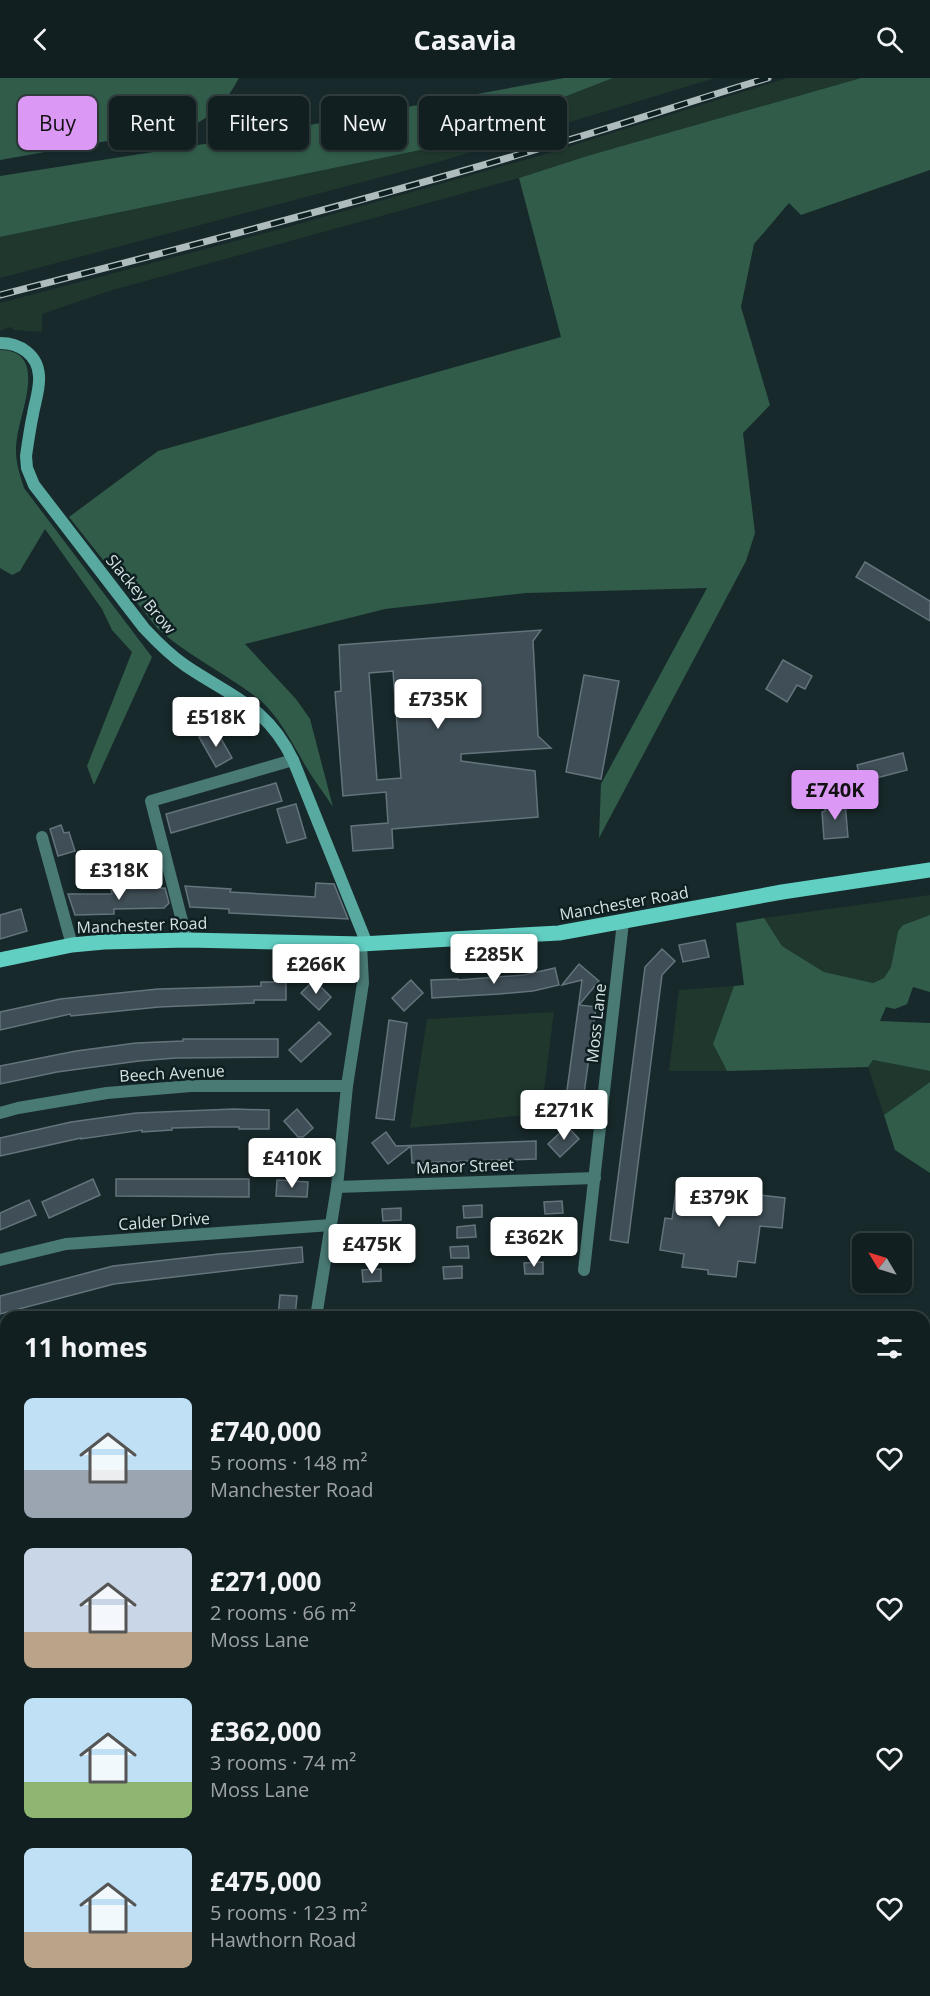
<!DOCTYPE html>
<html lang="en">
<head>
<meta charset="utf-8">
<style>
	:root { --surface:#121f20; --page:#1b2729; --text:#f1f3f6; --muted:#9ca2a5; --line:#313d3e; --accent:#db99f5 }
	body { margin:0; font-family:"Open Sans",sans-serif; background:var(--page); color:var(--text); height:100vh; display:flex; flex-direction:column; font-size:22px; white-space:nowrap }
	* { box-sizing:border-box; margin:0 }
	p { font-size:20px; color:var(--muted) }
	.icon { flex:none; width:33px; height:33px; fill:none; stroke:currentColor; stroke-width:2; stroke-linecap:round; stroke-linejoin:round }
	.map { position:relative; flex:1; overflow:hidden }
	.drawer { position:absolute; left:0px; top:1233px; width:930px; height:686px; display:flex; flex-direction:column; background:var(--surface); border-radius:18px 18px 0 0; box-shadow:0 2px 4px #0004,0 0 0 2px var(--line) }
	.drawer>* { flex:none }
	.banner { position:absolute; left:18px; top:18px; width:600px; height:54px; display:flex; gap:12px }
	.needle { width:39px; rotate:308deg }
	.buttons { position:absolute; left:852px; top:1155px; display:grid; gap:12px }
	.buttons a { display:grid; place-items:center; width:60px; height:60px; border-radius:9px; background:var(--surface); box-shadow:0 2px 4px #0004,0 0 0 2px var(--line); font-size:30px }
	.price { position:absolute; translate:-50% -51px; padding:0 14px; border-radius:6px; background:#fff; color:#222; font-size:20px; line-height:39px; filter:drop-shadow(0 2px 3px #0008) }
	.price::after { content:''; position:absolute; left:50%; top:36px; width:18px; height:14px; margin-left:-9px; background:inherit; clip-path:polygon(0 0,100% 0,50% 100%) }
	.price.on { background:var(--accent); color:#111 }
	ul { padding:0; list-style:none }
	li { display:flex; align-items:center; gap:18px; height:150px; padding:0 24px }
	li span { display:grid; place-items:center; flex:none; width:168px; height:120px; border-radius:9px; color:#555 }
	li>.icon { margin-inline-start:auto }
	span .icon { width:72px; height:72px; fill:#fffc; stroke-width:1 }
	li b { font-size:26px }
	h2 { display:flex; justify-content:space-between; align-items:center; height:72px; padding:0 24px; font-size:26px }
	.pill { padding:0 21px; border-radius:9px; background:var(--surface); box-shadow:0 2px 4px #0004,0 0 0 2px var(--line); font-size:21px; line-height:54px }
	.pill.on { background:var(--accent); color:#111 }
	header { display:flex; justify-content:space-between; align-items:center; height:78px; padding:0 24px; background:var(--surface); font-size:27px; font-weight:700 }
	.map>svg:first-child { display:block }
	.green { fill:#1f372c }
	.forest { fill:#305c49 }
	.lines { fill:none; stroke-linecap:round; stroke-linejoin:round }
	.stream { stroke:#587594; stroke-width:4.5 }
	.building { fill:#404f57; stroke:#64747c; stroke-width:1.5; fill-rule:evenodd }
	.street { stroke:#497a74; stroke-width:12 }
	.secondary { stroke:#58a9a0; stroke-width:12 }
	.primary { stroke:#62cfc3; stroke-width:15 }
	.rail-casing { stroke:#afbcbd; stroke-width:7 }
	.rail { stroke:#0e1f22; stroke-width:4.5; stroke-dasharray:14; stroke-linecap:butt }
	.labels { text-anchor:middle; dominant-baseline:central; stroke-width:5; stroke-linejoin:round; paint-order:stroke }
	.street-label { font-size:16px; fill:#d6e1e2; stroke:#0e1f22 }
</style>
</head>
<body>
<header><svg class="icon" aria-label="back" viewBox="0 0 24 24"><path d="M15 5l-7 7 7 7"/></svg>Casavia<svg class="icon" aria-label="search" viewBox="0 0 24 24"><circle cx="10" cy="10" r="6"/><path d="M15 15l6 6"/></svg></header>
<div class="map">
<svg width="930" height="1918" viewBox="0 0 930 1918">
	<rect width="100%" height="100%" fill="#18292b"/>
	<g class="green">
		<path d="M613 0H715L438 84 0 200V159L435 69Z"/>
		<path d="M787 0H861L587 78 519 100 109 213 42 236V254L14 252 11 249 0 253V225L281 151 542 77Z"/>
		<path d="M930 817V837L903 847 898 853 891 889 884 900 873 905 824 894 782 868 764 840Z"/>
		<path d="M734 908 713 966 727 993H669L679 912Z"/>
		<path d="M554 934 541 1035 410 1050 427 941Z"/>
		<path d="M873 982 930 993V1004L884 1037 868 989Z"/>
		<path d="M924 1771 930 1784V1918H905L902 1913 924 1912Z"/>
		<path d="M534 1912H751L761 1918H534Z"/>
	</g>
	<g class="forest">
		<path d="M0 0H239C225 25 216 35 192 48L0 82Z"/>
		<path d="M564 0H613L435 69 0 159V98L217 64Z"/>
		<path d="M861 0H930V92L801 137 789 125 754 166 741 229 770 327 743 355 755 455 746 483 599 760 601 706 707 510 526 515 385 531 245 566 296 621 310 641 333 729C322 712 309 696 300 678 288 658 278 638 260 622 227 596 188 578 157 550L69 439 158 373 561 259 519 100 587 78Z"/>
		<path d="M0 272C49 272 20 334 17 360 14 379 18 391 24 410L152 579 94 707 87 688 132 574 112 552 102 531 45 451 20 493 12 497 0 490Z"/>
		<path d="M930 837V914L913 909 907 926 895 931 886 929 880 943 930 945V993L873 982 868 989 727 993 713 966 734 908 744 907 736 845 764 840 782 868 824 894 873 905 884 900 891 889 898 853 903 847Z"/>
		<path d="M930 1004V1095L895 1072 884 1037Z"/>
		<path d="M0 1698 6 1699V1865L0 1871Z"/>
	</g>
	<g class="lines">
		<g class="stream">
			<path d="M924 1511 930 1507"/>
			<path d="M0 1703H6"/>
		</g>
	</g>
	<g class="building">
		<path d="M865 484 930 523V543L856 499Z"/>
		<path d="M541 552 533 563 538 658 551 670 461 676V683L535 693 538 739 392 751 393 770 353 773 351 748 388 745 386 714 343 718 335 614 341 613 339 567ZM393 593 401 700 377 702 369 595Z"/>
		<path d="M783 582 812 598 805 611 797 607 787 624 766 611Z"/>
		<path d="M584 597 619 603 601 701 566 694Z"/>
		<path d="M215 650 232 680 216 689 199 659Z"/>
		<path d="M903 675 907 692 861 704 857 687Z"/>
		<path d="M276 705 282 723 171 755 166 736Z"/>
		<path d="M845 725 848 759 824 761 822 734 825 733V727Z"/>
		<path d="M296 726 306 760 287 765 277 731Z"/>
		<path d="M61 747 64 755 69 754 75 773 58 778 50 751Z"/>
		<path d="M316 805 334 806 348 841 229 835V831L190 829 185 808 231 811 230 814 315 819Z"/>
		<path d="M165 810 169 825 164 830 114 831V836L75 837 68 816H112L111 811Z"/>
		<path d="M21 831 27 853 0 861V837Z"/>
		<path d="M705 862 709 879 683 884 679 867Z"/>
		<path d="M662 871 675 883 662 897 628 1165 610 1162 645 889Z"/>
		<path d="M579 886 599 903 579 927 596 929 582 1030 565 1027 582 902 562 907Z"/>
		<path d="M555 890 559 907 533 913 499 916 432 920 431 902 458 901V902L524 897Z"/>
		<path d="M314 902 331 919 319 932 301 915Z"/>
		<path d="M411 902 423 915 404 933 392 920Z"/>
		<path d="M261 904H286V922H254V925L159 929 71 938 70 936 0 952V934L60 921 158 911 261 908Z"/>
		<path d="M389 942 407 945 394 1042 376 1040Z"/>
		<path d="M319 944 331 956 301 984 289 972Z"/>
		<path d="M183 961H278V979L176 980 139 983 57 994 0 1006V988L76 973 136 965 183 963Z"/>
		<path d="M234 1031 269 1032V1051H239V1049H210L172 1050V1052L142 1054V1052L81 1061V1060L0 1078V1060L71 1044 136 1035Z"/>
		<path d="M297 1031 313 1050 303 1059H298L284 1043Z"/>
		<path d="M567 1048 579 1061 560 1079 548 1066Z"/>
		<path d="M386 1054 396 1068 536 1063V1081L412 1085 411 1068 388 1086 372 1065Z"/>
		<path d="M93 1101 100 1117 49 1140 42 1124Z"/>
		<path d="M116 1101H249V1119L116 1118Z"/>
		<path d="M277 1102 308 1104 307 1119 276 1118Z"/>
		<path d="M677 1107 785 1120 782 1150 760 1148 755 1185 738 1183 736 1199 708 1196V1192L682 1189 684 1176 660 1172 665 1140 672 1141Z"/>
		<path d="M29 1122 36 1137 0 1152V1135Z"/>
		<path d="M562 1123 563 1135 545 1136 544 1124Z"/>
		<path d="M482 1127V1139L464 1140 463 1128Z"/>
		<path d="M401 1130V1142L383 1143 382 1131Z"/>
		<path d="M556 1143 557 1155 538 1156V1144Z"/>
		<path d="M475 1147 476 1159 457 1160V1149Z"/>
		<path d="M376 1151H394L395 1162 376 1163Z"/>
		<path d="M549 1164 550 1175 531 1176V1165Z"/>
		<path d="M468 1168 469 1180H451L450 1169Z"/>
		<path d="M302 1169 303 1184 114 1206 0 1236V1218L113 1188 219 1176Z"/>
		<path d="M387 1171 388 1183 370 1184 369 1172Z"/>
		<path d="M543 1184V1196H525L524 1185Z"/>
		<path d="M462 1188V1200L444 1201 443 1189Z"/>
		<path d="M381 1191V1203L363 1204 362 1192Z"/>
		<path d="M280 1217 297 1218 295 1239H278Z"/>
	</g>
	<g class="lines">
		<g class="street">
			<path d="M42 759 72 867"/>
			<path d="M187 862 151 723 293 682"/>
			<path d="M0 1035 18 1030 107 1015 191 1008H347"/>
			<path d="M337 1109 595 1100"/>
			<path d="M0 1182 66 1166 331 1147"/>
			<path d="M584 1192 623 844"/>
			<path d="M316 1239 337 1109 347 1008 363 905 361 866"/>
			<path d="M0 1335 6 1334"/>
		</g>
		<path class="secondary" d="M0 265C20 265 38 277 39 298 40 311 35 324 33 336 30 350 28 364 26 378L27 390 34 407 144 550C157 564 170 577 186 588 232 619 267 628 293 682L367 866"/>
		<path class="primary" d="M0 882 72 867 104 864 187 862 361 866 559 855 782 814 930 792"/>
		<g class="rail-casing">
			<path id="rail" d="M0 217C180 171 360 124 538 71 615 49 691 23 768 0"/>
		</g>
		<use href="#rail" class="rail"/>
	</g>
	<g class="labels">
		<g class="street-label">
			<text transform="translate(141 516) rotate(50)">Slackey Brow</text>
			<text transform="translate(624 825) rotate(-10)">Manchester Road</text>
			<text transform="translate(142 847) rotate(-2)">Manchester Road</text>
			<text transform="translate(596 945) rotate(-84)">Moss Lane</text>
			<text transform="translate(172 995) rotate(-3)">Beech Avenue</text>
			<text transform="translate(465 1088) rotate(-2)">Manor Street</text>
			<text transform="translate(164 1143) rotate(-4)">Calder Drive</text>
		</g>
	</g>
</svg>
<div class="buttons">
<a><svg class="needle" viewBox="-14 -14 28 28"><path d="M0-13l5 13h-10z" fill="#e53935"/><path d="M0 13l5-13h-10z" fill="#9ca2a5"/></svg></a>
</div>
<b class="price" style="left:438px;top:652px">£735K</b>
<b class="price" style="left:216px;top:670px">£518K</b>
<b class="price on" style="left:835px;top:743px">£740K</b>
<b class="price" style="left:119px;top:823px">£318K</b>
<b class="price" style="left:494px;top:907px">£285K</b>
<b class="price" style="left:316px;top:917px">£266K</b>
<b class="price" style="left:564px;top:1063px">£271K</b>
<b class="price" style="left:292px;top:1111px">£410K</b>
<b class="price" style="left:719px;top:1150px">£379K</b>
<b class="price" style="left:534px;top:1190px">£362K</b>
<b class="price" style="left:372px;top:1197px">£475K</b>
<div class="banner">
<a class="pill on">Buy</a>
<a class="pill">Rent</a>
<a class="pill">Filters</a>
<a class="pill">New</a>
<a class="pill">Apartment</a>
</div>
<section class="drawer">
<h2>11 homes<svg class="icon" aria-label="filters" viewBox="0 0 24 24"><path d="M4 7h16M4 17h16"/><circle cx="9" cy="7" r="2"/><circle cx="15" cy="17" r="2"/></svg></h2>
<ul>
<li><span style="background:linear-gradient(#bfe0f5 60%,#9aa5b1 0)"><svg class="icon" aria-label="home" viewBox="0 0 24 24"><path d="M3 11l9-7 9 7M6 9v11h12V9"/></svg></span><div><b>£740,000</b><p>5 rooms · 148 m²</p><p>Manchester Road</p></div><svg class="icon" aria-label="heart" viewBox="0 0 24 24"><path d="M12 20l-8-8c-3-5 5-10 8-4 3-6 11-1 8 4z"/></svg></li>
<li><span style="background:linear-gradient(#c9d6e8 70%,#b9a48a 0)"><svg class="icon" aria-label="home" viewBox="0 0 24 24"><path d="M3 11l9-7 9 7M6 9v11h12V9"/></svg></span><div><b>£271,000</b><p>2 rooms · 66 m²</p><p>Moss Lane</p></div><svg class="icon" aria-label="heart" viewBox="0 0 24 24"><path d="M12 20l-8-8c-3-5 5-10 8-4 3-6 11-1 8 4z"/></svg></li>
<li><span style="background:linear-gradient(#bfe0f5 70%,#8fb573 0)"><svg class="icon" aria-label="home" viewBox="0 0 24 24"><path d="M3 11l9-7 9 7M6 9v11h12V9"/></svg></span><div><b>£362,000</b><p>3 rooms · 74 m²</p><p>Moss Lane</p></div><svg class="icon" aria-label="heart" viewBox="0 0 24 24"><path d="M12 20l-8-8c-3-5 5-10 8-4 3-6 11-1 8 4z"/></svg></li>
<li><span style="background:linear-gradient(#bfe0f5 70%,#b9a48a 0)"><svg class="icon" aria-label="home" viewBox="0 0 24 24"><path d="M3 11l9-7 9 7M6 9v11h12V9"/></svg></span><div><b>£475,000</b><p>5 rooms · 123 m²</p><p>Hawthorn Road</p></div><svg class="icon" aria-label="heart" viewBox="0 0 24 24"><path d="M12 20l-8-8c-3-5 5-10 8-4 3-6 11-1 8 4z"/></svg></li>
</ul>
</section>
</div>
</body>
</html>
